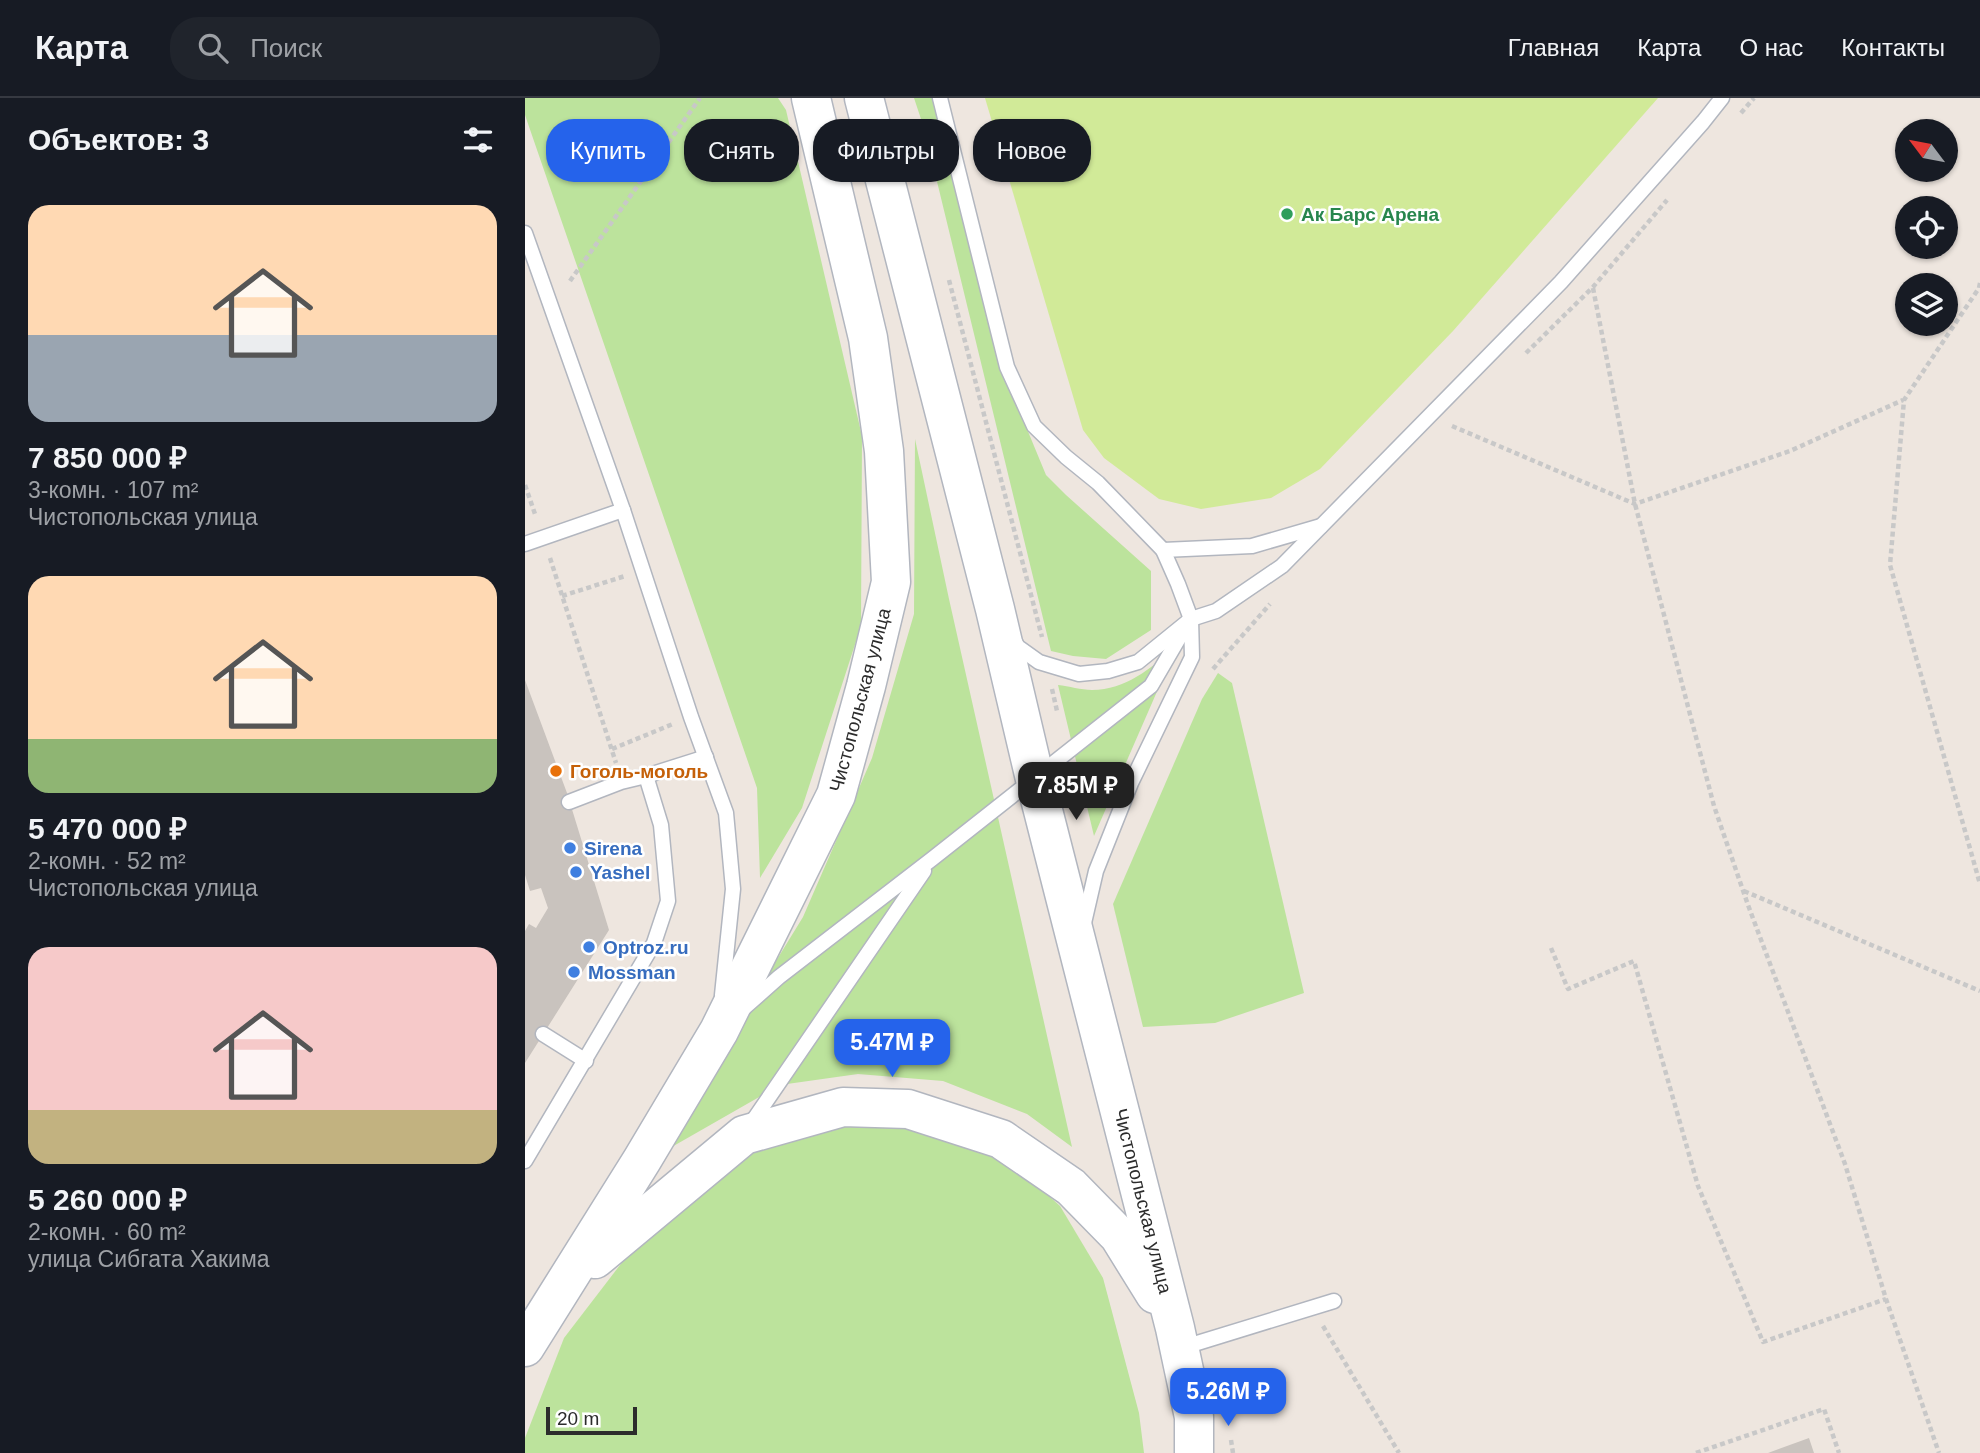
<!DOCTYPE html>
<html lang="ru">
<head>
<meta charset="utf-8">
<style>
	:root { --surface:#171b24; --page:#20242c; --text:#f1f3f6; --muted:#9ea1a6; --line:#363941; --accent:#2563eb }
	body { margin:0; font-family:Helvetica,sans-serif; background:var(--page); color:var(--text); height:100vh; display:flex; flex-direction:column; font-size:26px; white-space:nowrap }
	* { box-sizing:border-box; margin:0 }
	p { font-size:23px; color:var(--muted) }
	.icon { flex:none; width:38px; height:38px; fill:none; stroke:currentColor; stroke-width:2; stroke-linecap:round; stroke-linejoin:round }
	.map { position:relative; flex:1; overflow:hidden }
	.sheet { display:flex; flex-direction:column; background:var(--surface); width:525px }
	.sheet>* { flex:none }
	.hud { position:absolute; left:21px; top:21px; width:665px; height:63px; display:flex; gap:14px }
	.needle { width:46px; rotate:302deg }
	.buttons { position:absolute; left:1370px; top:21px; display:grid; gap:14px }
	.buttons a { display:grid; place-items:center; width:63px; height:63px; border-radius:50%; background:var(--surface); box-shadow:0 2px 5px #0004; font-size:35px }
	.scale { position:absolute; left:21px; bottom:18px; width:91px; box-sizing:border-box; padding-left:7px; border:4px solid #2c2c2c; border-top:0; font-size:19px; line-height:24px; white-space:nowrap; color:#2c2c2c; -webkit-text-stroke:5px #fff; paint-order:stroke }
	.price { position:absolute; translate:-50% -60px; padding:0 16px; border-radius:14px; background:var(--accent); color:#fff; font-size:23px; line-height:46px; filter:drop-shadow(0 2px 4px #0008) }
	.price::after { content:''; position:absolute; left:50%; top:42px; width:21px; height:16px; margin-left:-10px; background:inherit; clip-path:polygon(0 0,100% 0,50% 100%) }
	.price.selected { background:#222; color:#fff }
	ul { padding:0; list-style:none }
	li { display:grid; align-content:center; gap:14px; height:371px; padding:0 28px }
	li span { display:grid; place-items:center; height:217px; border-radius:21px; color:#555 }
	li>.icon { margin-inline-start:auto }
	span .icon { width:126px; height:126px; fill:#fffc; stroke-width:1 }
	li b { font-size:30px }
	h2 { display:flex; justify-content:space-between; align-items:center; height:84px; padding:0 28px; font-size:30px }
	.tag { padding:0 24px; border-radius:28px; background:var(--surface); box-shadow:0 2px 5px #0004; font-size:24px; line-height:63px }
	.tag.selected { background:var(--accent); color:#fff }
	header { display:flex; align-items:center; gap:42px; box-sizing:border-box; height:98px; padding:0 35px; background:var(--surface); border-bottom:2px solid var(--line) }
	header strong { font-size:33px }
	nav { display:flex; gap:38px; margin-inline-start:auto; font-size:24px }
	.search { width:490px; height:63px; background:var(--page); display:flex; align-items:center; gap:18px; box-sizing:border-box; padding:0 24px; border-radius:28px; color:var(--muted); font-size:26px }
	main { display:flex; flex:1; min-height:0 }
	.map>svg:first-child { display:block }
	.green { fill:#bce39c }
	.pitch { fill:#d1ea98 }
	.building { fill:#c9c3be }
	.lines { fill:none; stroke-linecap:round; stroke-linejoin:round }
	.lane-casing { stroke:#b2b6bf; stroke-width:17 }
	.secondary-casing { stroke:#b2b6bf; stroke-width:41 }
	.path { stroke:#c8c8c8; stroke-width:4.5; stroke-dasharray:5 3.5; stroke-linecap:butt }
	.lane { stroke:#fff; stroke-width:14 }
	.secondary { stroke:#fff; stroke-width:38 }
	.leisure-dot { fill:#2e9e5b; stroke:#fff; stroke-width:2.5 }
	.food-dot { fill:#e8710a; stroke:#fff; stroke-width:2.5 }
	.shop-dot { fill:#3f7fe0; stroke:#fff; stroke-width:2.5 }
	.labels { text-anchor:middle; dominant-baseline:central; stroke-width:5; stroke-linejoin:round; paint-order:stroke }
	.leisure-label { font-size:19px; font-weight:bold; fill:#27864d; stroke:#fff; text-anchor:start }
	.street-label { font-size:19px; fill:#2c2c2c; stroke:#fff }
	.food-label { font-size:19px; font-weight:bold; fill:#c56008; stroke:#fff; text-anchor:start }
	.shop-label { font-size:19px; font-weight:bold; fill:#366cbe; stroke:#fff; text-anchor:start }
</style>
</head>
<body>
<header>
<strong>Карта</strong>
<div class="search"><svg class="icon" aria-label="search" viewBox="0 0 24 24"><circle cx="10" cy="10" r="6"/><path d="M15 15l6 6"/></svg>Поиск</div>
<nav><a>Главная</a><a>Карта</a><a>О нас</a><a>Контакты</a></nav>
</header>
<main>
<section class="sheet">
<h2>Объектов: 3<svg class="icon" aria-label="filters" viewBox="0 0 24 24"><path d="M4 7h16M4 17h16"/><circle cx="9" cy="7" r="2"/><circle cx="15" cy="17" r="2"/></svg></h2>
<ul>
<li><span style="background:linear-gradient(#ffd9b3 60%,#9aa5b1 0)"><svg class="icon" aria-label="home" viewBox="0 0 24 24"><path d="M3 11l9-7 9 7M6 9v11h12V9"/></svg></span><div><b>7 850 000 ₽</b><p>3-комн. · 107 m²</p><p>Чистопольская улица</p></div></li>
<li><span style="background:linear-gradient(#ffd9b3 75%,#8fb573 0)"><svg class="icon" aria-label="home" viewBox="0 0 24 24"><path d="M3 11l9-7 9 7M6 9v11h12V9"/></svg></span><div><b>5 470 000 ₽</b><p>2-комн. · 52 m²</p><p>Чистопольская улица</p></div></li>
<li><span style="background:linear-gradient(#f6c9c9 75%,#c2b280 0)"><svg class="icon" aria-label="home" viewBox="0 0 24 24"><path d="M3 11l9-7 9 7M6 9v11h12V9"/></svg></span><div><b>5 260 000 ₽</b><p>2-комн. · 60 m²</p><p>улица Сибгата Хакима</p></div></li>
</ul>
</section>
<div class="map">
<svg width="1455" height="1355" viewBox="0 0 1455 1355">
	<rect width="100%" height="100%" fill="#eee6df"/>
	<g class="green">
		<path d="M0 0H253L261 12 337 338 336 528 277 710 235 780 232 690 0 17Z"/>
		<path d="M389 0H409L475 266 521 377 541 397 626 473V532L581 561 548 558 526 553 399 30Z"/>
		<path d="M390 341 424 501 547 1049 502 1016 418 983 333 976 255 987 131 1058 278 819 347 660 389 516Z"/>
		<path d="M651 550 569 738 533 587C544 588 556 592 567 592 601 592 625 570 651 550Z"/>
		<path d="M693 575 707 585 779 895 690 925 618 929 588 806 677 601Z"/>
		<path d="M346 1022 416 1033 482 1060 535 1108 578 1180 614 1315 619 1355H0V1340L39 1240 128 1124 219 1057 280 1029Z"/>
	</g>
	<path class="pitch" d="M460 0H1133L928 233 795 371 746 400 676 411 634 401 579 360 558 332Z"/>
	<g class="building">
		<path d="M0 582 42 695 84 832 0 965V833L4 826 11 830 23 810 16 790 5 793 0 777Z"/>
		<path d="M1284 1340 1289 1355H1243Z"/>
	</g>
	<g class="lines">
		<g class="lane-casing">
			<g id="lane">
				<path d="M415 0 482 269 509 328 541 359 573 385 638 452 653 486 666 521 667 559 606 685 571 773 559 825"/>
				<path d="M0 135 98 412 166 619 201 715 208 791 197 897"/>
				<path d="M0 446 98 412"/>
				<path d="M638 452 727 448 796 428"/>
				<path d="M488 541 493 549 514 564 554 576 583 573 613 564 666 521 691 513 757 468 1036 184 1178 24 1197 0"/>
				<path d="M44 704 96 684 121 678 181 659"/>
				<path d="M219 910 254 879 407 761 626 588 661 528"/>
				<path d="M18 936 61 963"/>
				<path d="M225 1027 399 773"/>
				<path d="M0 1063 129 845 143 803 136 727 121 678"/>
				<path d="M656 1250 809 1203"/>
			</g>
		</g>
		<g class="secondary-casing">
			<g id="secondary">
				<path d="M339 0 470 511 510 681 650 1230 669 1319V1355"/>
				<path d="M70 1161 219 1037 318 1009 383 1011 476 1041 546 1089 594 1138 630 1196"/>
				<path d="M0 1249 117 1062 194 933 311 697 341 588 366 484 359 353 343 240 286 0"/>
			</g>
		</g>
		<g class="path">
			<path d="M1216 15 1229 0"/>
			<path d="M424 182 517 539"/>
			<path d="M45 183 175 0"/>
			<path d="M1455 185 1454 190 1379 302 1365 467 1455 786"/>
			<path d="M1068 190 1110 406 1189 708 1223 807 1320 1066 1361 1201 1414 1355"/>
			<path d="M1001 255 1068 189 1142 102"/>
			<path d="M927 328 1110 406 1265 353 1378 302"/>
			<path d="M0 387 11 419"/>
			<path d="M25 460 91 665"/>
			<path d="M37 498 100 478"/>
			<path d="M688 571 745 506"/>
			<path d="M527 591 532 613"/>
			<path d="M87 651 148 626"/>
			<path d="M1219 793 1455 893"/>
			<path d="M1026 850 1043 891 1109 863 1173 1088 1238 1244 1361 1201"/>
			<path d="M798 1228 874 1355"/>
			<path d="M706 1342 708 1355"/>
			<path d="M1171 1355 1299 1311 1314 1355"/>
		</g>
		<use href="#lane" class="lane"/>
		<use href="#secondary" class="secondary"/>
	</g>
	<circle class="leisure-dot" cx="762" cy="116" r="7"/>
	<circle class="food-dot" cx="31" cy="673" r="7"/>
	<g class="shop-dot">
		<circle cx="45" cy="750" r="7"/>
		<circle cx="51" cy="774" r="7"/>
		<circle cx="64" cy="849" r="7"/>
		<circle cx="49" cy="874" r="7"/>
	</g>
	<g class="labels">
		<g class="leisure-label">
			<text x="776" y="116">Ак Барс Арена</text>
		</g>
		<g class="street-label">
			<text transform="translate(335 602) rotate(-75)">Чистопольская улица</text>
			<text transform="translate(618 1103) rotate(76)">Чистопольская улица</text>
		</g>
		<g class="food-label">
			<text x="45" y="673">Гоголь-моголь</text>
		</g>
		<g class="shop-label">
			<text x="59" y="750">Sirena</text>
			<text x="65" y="774">Yashel</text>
			<text x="78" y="849">Optroz.ru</text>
			<text x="63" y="874">Mossman</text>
		</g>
	</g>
</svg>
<div class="buttons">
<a><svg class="needle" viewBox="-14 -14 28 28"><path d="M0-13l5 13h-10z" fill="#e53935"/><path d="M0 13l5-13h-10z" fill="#9ea1a6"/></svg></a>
<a><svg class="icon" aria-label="locate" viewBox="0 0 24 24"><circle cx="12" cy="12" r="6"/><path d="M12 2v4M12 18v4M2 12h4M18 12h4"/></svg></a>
<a><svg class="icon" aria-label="layers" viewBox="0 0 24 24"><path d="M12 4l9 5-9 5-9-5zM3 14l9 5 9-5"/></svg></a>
</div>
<div class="scale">20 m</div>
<b class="price selected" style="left:551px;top:724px">7.85M ₽</b>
<b class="price" style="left:367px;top:981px">5.47M ₽</b>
<b class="price" style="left:703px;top:1330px">5.26M ₽</b>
<div class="hud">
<a class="tag selected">Купить</a>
<a class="tag">Снять</a>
<a class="tag">Фильтры</a>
<a class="tag">Новое</a>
</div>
</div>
</main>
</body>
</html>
